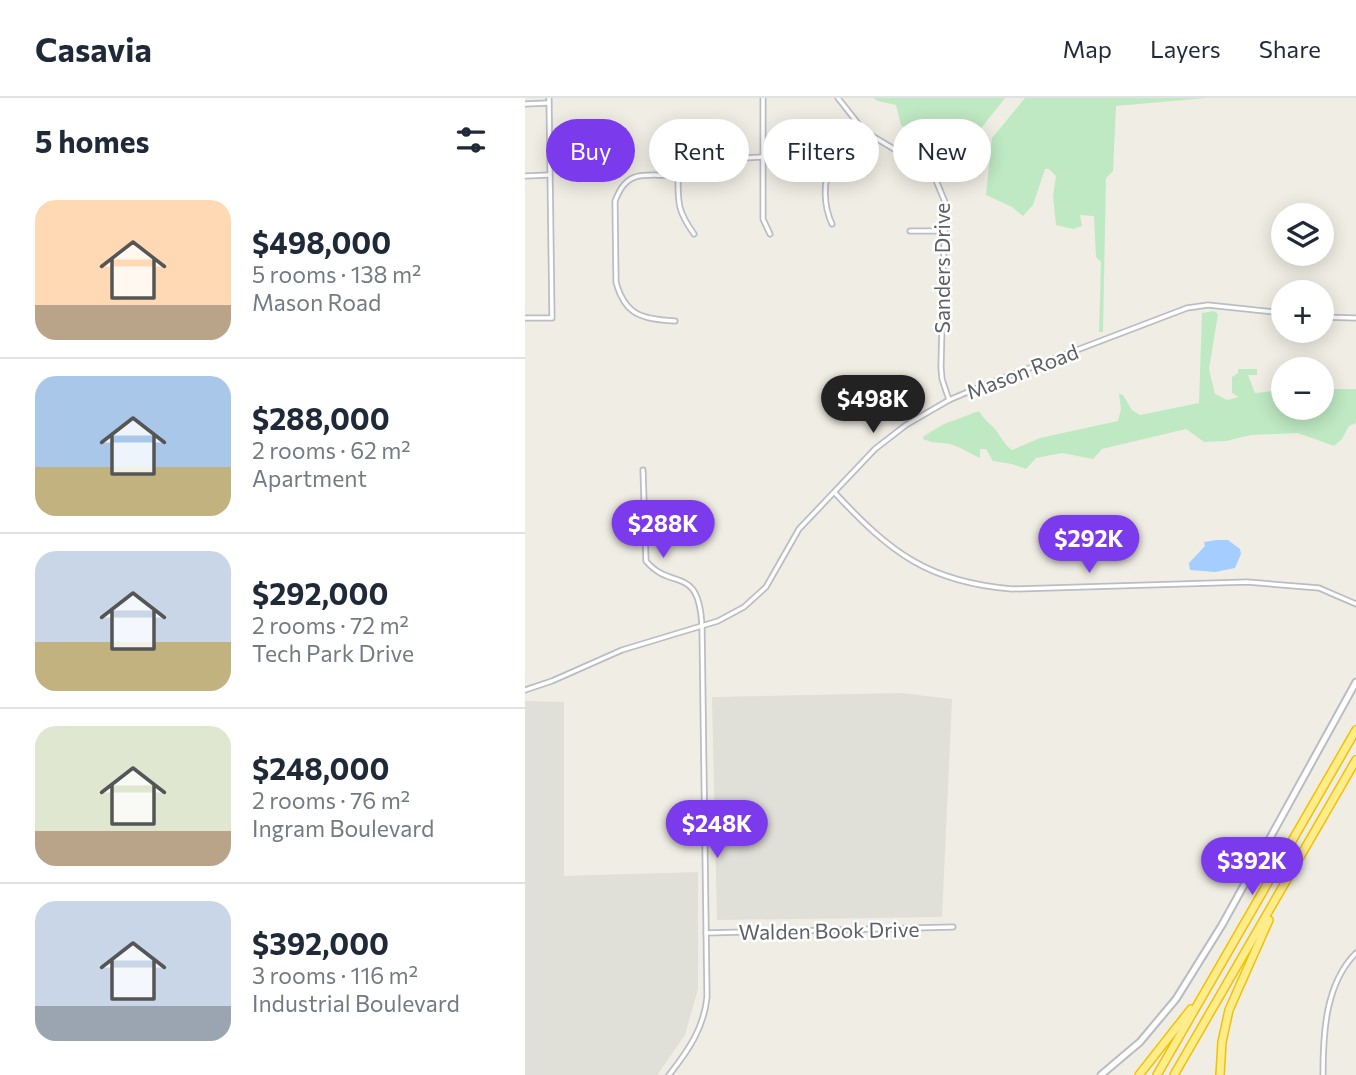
<!DOCTYPE html>
<html lang="en">
<head>
<meta charset="utf-8">
<style>
	:root { --surface:#fff; --page:#f2f2f3; --text:#1f2937; --muted:#747a83; --line:#e0e1e3; --accent:#7c3aed }
	body { margin:0; font-family:Commissioner,sans-serif; background:var(--page); color:var(--text); height:100vh; display:flex; flex-direction:column; font-size:26px; white-space:nowrap }
	* { box-sizing:border-box; margin:0 }
	p { font-size:23px; color:var(--muted) }
	.icon { flex:none; width:38px; height:38px; fill:none; stroke:currentColor; stroke-width:2; stroke-linecap:round; stroke-linejoin:round }
	.map { position:relative; flex:1; overflow:hidden }
	.panel { display:flex; flex-direction:column; background:var(--surface); width:525px }
	.panel>* { flex:none }
	.banner { position:absolute; left:21px; top:21px; width:665px; height:63px; display:flex; gap:14px }
	.tools { position:absolute; left:746px; top:105px; display:grid; gap:14px }
	.tools a { display:grid; place-items:center; width:63px; height:63px; border-radius:50%; background:var(--surface); box-shadow:0 4px 18px #0003; font-size:35px }
	.price { position:absolute; translate:-50% -60px; padding:0 16px; border-radius:24px; background:var(--accent); color:#fff; font-size:23px; line-height:46px; filter:drop-shadow(0 2px 4px #0008) }
	.price::after { content:''; position:absolute; left:50%; top:42px; width:21px; height:16px; margin-left:-10px; background:inherit; clip-path:polygon(0 0,100% 0,50% 100%) }
	.price.active { background:#222; color:#fff }
	ul { padding:0; list-style:none }
	li { display:flex; align-items:center; gap:21px; height:175px; padding:0 35px }
	li+li { border-top:2px solid var(--line) }
	li span { display:grid; place-items:center; flex:none; width:196px; height:140px; border-radius:21px; color:#555 }
	li>.icon { margin-inline-start:auto }
	span .icon { width:84px; height:84px; fill:#fffc; stroke-width:1 }
	li b { font-size:30px }
	h2 { display:flex; justify-content:space-between; align-items:center; height:84px; padding:0 35px; font-size:30px }
	.pill { padding:0 24px; border-radius:32px; background:var(--surface); box-shadow:0 4px 18px #0003; font-size:24px; line-height:63px }
	.pill.active { background:var(--accent); color:#fff }
	header { display:flex; align-items:center; gap:42px; box-sizing:border-box; height:98px; padding:0 35px; background:var(--surface); border-bottom:2px solid var(--line) }
	header strong { font-size:33px }
	nav { display:flex; gap:38px; margin-inline-start:auto; font-size:24px }
	main { display:flex; flex:1; min-height:0 }
	.map>svg:first-child { display:block }
	.industrial { fill:#e0dfd8 }
	.green { fill:#bee9c2 }
	.water { fill:#a4ceff }
	.lines { fill:none; stroke-linecap:round; stroke-linejoin:round }
	.street-casing { stroke:#bbbdc4; stroke-width:7 }
	.secondary-casing { stroke:#b9bcc3; stroke-width:9 }
	.highway-casing { stroke:#f3c000; stroke-width:10 }
	.street { stroke:#fff; stroke-width:3.5 }
	.secondary { stroke:#fff; stroke-width:5 }
	.highway { stroke:#ffed8b; stroke-width:7 }
	.labels { text-anchor:middle; dominant-baseline:central; stroke-width:5; stroke-linejoin:round; paint-order:stroke }
	.street-label { font-size:21px; fill:#5c5f66; stroke:#fff }
</style>
</head>
<body>
<header>
<strong>Casavia</strong>
<nav><a>Map</a><a>Layers</a><a>Share</a></nav>
</header>
<main>
<section class="panel">
<h2>5 homes<svg class="icon" aria-label="filters" viewBox="0 0 24 24"><path d="M4 7h16M4 17h16"/><circle cx="9" cy="7" r="2"/><circle cx="15" cy="17" r="2"/></svg></h2>
<ul>
<li><span style="background:linear-gradient(#ffd9b3 75%,#b9a48a 0)"><svg class="icon" aria-label="home" viewBox="0 0 24 24"><path d="M3 11l9-7 9 7M6 9v11h12V9"/></svg></span><div><b>$498,000</b><p>5 rooms · 138 m²</p><p>Mason Road</p></div></li>
<li><span style="background:linear-gradient(#a9c7e8 65%,#c2b280 0)"><svg class="icon" aria-label="home" viewBox="0 0 24 24"><path d="M3 11l9-7 9 7M6 9v11h12V9"/></svg></span><div><b>$288,000</b><p>2 rooms · 62 m²</p><p>Apartment</p></div></li>
<li><span style="background:linear-gradient(#c9d6e8 65%,#c2b280 0)"><svg class="icon" aria-label="home" viewBox="0 0 24 24"><path d="M3 11l9-7 9 7M6 9v11h12V9"/></svg></span><div><b>$292,000</b><p>2 rooms · 72 m²</p><p>Tech Park Drive</p></div></li>
<li><span style="background:linear-gradient(#dfe7d0 75%,#b9a48a 0)"><svg class="icon" aria-label="home" viewBox="0 0 24 24"><path d="M3 11l9-7 9 7M6 9v11h12V9"/></svg></span><div><b>$248,000</b><p>2 rooms · 76 m²</p><p>Ingram Boulevard</p></div></li>
<li><span style="background:linear-gradient(#c9d6e8 75%,#9aa5b1 0)"><svg class="icon" aria-label="home" viewBox="0 0 24 24"><path d="M3 11l9-7 9 7M6 9v11h12V9"/></svg></span><div><b>$392,000</b><p>3 rooms · 116 m²</p><p>Industrial Boulevard</p></div></li>
</ul>
</section>
<div class="map">
<svg width="831" height="977" viewBox="0 0 831 977">
	<rect width="100%" height="100%" fill="#f0eee4"/>
	<g class="industrial">
		<path d="M376 595 427 601 417 819 192 822 187 599Z"/>
		<path d="M0 603 39 604V778L173 774V891L160 937 132 977H0Z"/>
	</g>
	<g class="green">
		<path d="M348 0H480L457 29 448 74 417 71 410 51 376 27 371 7 353 3Z"/>
		<path d="M500 0H681L591 8 588 73 581 80 578 234H574L576 164 571 159 569 118 555 117 557 128 548 131 531 127 528 98 531 78 524 71H520L508 107 498 118 487 109 461 97 467 40Z"/>
		<path d="M689 213 693 216 684 271 690 296 702 302 714 299 707 295V279L713 275V271H732V277H723L730 295 758 292V310H796V291H831V325L824 328 817 341 809 348 773 335 726 337 701 343 679 344 661 331 577 351 568 361 537 355 511 360 501 371 487 366 468 363 461 351H455V360C446 356 437 350 428 347 416 343 411 347 398 341L399 338 419 326 454 313C458 319 461 323 466 327 475 335 477 345 487 352L515 340 593 323 596 311 594 296 598 297 607 312 615 317 674 305 677 215Z"/>
	</g>
	<path class="water" d="M692 442H703L715 451 716 456 710 470 690 474 665 472 664 465 680 448 679 444Z"/>
	<g class="lines">
		<g class="street-casing">
			<g id="street">
				<path d="M238 0V121L245 136"/>
				<path d="M313 0 339 33 389 63 410 80 420 104 416 269 417 281 424 302"/>
				<path d="M0 6 23 5"/>
				<path d="M153 76C153 105 152 112 169 136"/>
				<path d="M0 78 24 77"/>
				<path d="M307 126C299 109 297 83 307 66 314 54 329 43 339 33"/>
				<path d="M385 133H420"/>
				<path d="M796 219 831 220"/>
				<path d="M0 220H27L24 0"/>
				<path d="M150 223C118 221 100 218 91 184L90 103C94 93 99 83 110 79 123 75 140 79 153 76 186 69 202 59 238 59"/>
				<path d="M118 372 121 463C147 494 174 465 177 529L182 899C179 930 163 953 144 977"/>
				<path d="M310 395C366 455 403 484 487 491L722 484 794 490 831 506"/>
				<path d="M0 592 27 583 97 552 193 523 219 509 241 489 274 431 350 351 381 327 424 302 452 290 662 210 683 207 758 215"/>
				<path d="M181 835 428 829"/>
				<path d="M798 977C798 936 800 886 831 855"/>
			</g>
		</g>
		<g class="secondary-casing">
			<path id="secondary" d="M576 977 615 944 651 901 697 827 831 584"/>
		</g>
		<g class="highway-casing">
			<g id="highway">
				<path d="M614 977 666 911"/>
				<path d="M632 977 831 632"/>
				<path d="M649 977 831 662"/>
				<path d="M695 977 697 944 704 912 744 822"/>
			</g>
		</g>
		<use href="#street" class="street"/>
		<use href="#secondary" class="secondary"/>
		<use href="#highway" class="highway"/>
	</g>
	<g class="labels">
		<g class="street-label">
			<text transform="translate(416 170) rotate(-90)">Sanders Drive</text>
			<text transform="translate(497 273) rotate(-21)">Mason Road</text>
			<text transform="translate(304 832) rotate(-1)">Walden Book Drive</text>
		</g>
	</g>
</svg>
<div class="tools">
<a><svg class="icon" aria-label="layers" viewBox="0 0 24 24"><path d="M12 4l9 5-9 5-9-5zM3 14l9 5 9-5"/></svg></a>
<a>+</a>
<a>−</a>
</div>
<b class="price active" style="left:348px;top:337px">$498K</b>
<b class="price" style="left:138px;top:462px">$288K</b>
<b class="price" style="left:564px;top:477px">$292K</b>
<b class="price" style="left:192px;top:762px">$248K</b>
<b class="price" style="left:727px;top:799px">$392K</b>
<div class="banner">
<a class="pill active">Buy</a>
<a class="pill">Rent</a>
<a class="pill">Filters</a>
<a class="pill">New</a>
</div>
</div>
</main>
</body>
</html>
